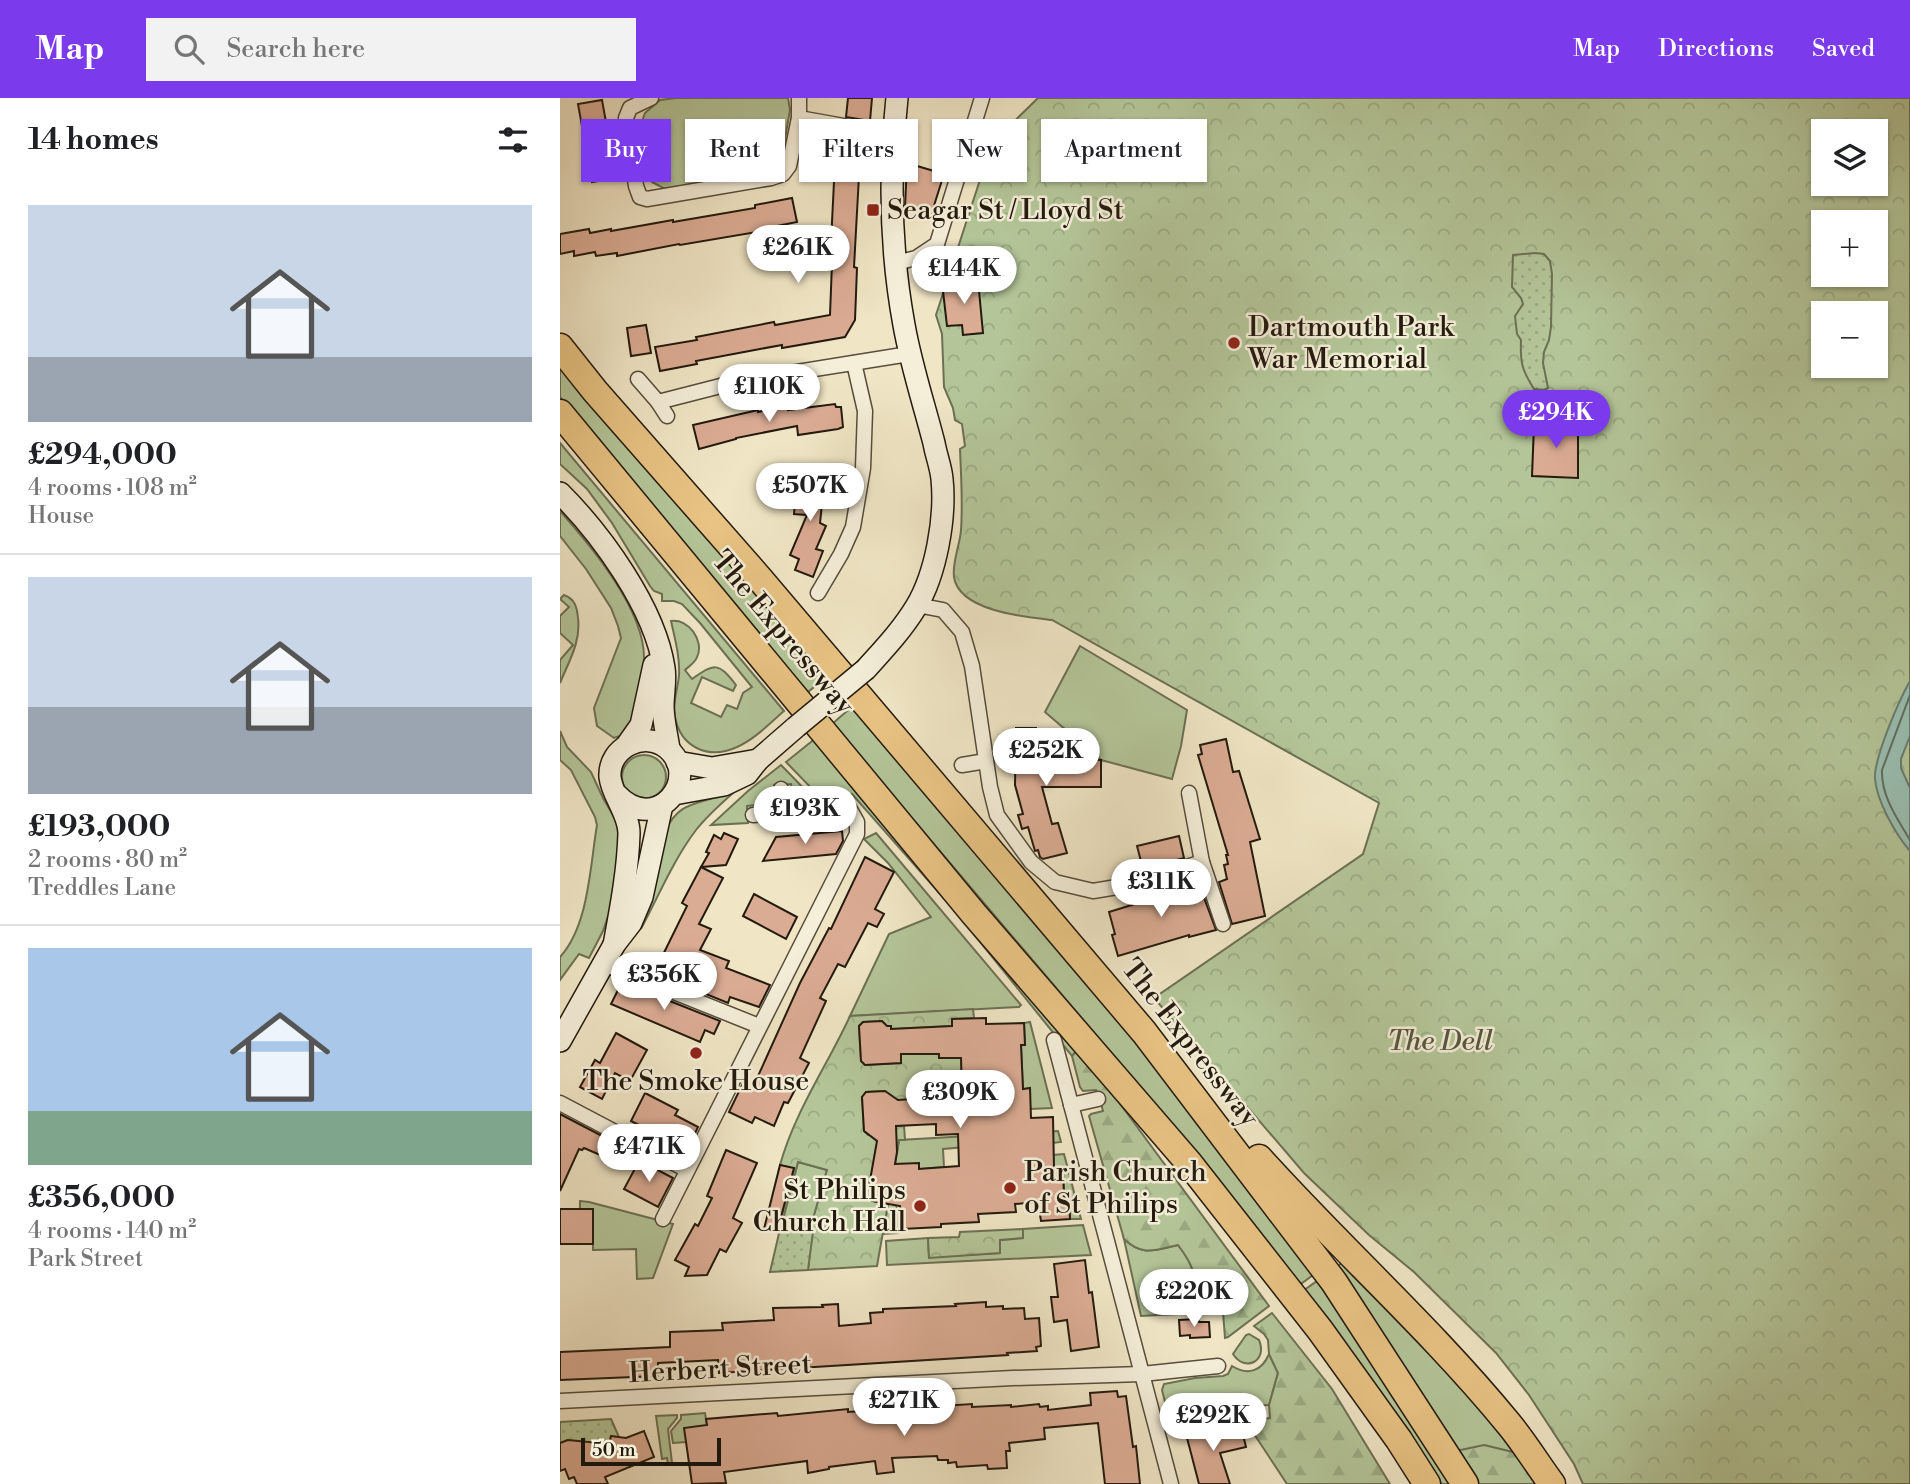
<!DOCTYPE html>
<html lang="en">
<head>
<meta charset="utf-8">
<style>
	:root { --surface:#fff; --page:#f2f2f2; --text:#202124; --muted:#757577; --line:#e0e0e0; --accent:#7c3aed }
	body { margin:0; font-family:"Libre Bodoni",serif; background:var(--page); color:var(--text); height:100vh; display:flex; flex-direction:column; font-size:26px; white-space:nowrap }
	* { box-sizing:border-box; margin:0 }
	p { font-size:23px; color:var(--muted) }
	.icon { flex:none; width:38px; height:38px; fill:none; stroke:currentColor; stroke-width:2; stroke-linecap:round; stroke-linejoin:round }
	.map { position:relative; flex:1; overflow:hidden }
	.details { display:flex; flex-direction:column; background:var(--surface); width:560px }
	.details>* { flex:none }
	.top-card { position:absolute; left:21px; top:21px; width:665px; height:63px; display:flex; gap:14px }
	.controls { position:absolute; left:1251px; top:21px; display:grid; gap:14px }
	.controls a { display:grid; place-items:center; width:77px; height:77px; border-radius:0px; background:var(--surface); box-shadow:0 2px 5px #0004; font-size:35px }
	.scale { position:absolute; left:21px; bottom:18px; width:140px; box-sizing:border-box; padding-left:7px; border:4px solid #231a0e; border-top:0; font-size:19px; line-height:24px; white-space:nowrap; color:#231a0e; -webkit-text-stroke:5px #f5efda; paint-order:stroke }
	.price { position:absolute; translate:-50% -60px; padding:0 16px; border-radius:24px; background:#fff; color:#222; font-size:23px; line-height:46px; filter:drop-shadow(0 2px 4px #0008) }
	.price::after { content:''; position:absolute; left:50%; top:42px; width:21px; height:16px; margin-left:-10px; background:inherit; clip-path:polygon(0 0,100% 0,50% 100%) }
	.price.selected { background:var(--accent); color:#fff }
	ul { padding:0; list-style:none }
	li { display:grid; align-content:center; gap:14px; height:371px; padding:0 28px }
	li+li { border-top:2px solid var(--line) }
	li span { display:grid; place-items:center; height:217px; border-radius:0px; color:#555 }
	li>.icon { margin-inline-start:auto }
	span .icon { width:126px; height:126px; fill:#fffc; stroke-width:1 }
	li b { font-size:30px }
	h2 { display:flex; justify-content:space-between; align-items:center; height:84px; padding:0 28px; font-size:30px }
	.tag { padding:0 24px; border-radius:0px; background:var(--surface); box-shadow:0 2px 5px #0004; font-size:24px; line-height:63px }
	.tag.selected { background:var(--accent); color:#fff }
	header { display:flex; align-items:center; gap:42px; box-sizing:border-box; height:98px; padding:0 35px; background:var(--accent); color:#fff }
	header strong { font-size:33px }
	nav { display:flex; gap:38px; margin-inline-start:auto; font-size:24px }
	.search { width:490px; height:63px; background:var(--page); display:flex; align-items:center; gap:18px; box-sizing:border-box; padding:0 24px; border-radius:0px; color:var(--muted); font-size:26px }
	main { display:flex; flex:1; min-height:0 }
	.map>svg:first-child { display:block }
	.grass { fill:#b4c699; stroke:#6c7054; stroke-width:2 }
	.forest { fill:url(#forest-firs); stroke:#6c7054; stroke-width:2 }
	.park { fill:url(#park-crowns); stroke:#6c7054; stroke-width:2; fill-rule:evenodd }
	.garden { fill:url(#garden-dots); stroke:#6c7054; stroke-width:2 }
	.water { fill:#9ac0b3; stroke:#6a7e71; stroke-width:2 }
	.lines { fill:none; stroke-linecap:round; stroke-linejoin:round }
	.shore { stroke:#5e6d60; stroke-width:2 }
	.building { fill:#dbac94; stroke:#231a0e; stroke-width:2; fill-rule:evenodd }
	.street-casing { stroke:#564d3c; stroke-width:17 }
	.secondary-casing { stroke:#231a0e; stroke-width:24 }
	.highway-casing { stroke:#231a0e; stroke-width:29 }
	.street { stroke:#f5efda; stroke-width:14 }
	.secondary { stroke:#f5efda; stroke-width:21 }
	.highway { stroke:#e8c383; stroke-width:26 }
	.secondary-bridge-casing { stroke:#231a0e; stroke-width:24; stroke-linecap:butt }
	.secondary-bridge { stroke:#f5efda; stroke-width:21 }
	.poi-dot { fill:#8f2418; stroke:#f5efda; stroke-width:2.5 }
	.labels { text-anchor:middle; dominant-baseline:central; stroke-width:5; stroke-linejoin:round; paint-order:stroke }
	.poi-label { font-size:28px; fill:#231a0e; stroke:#f5efda; text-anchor:start }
	.street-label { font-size:28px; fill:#231a0e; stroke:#f5efda }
	.park-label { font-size:28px; font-style:italic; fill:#56563f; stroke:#f5efda }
</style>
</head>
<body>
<header>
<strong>Map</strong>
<div class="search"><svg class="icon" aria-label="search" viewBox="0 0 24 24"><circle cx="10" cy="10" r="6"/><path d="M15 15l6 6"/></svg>Search here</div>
<nav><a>Map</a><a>Directions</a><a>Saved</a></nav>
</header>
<main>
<section class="details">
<h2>14 homes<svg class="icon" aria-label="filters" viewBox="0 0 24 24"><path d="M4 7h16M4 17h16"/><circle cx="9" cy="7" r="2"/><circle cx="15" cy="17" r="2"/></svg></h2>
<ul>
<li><span style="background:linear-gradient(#c9d6e8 70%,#9aa5b1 0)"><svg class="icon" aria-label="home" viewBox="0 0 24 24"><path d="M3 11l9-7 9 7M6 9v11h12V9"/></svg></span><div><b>£294,000</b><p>4 rooms · 108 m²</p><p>House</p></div></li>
<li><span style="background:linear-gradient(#c9d6e8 60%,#9aa5b1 0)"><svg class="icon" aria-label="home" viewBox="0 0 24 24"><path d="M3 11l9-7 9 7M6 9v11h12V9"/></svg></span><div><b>£193,000</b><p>2 rooms · 80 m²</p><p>Treddles Lane</p></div></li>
<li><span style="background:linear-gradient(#a9c7e8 75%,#7fa58c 0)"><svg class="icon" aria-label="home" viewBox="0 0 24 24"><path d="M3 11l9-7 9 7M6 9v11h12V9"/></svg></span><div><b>£356,000</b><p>4 rooms · 140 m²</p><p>Park Street</p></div></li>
</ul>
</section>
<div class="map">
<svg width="1350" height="1386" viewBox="0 0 1350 1386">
	<defs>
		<pattern id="forest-firs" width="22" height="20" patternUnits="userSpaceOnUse" patternTransform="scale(1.75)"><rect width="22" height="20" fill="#b4c699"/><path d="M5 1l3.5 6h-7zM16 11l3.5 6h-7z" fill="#9aaa83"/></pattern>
		<pattern id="park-crowns" width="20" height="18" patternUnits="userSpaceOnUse" patternTransform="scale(1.75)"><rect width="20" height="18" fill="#b4c699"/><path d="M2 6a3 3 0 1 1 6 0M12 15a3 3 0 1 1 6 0" fill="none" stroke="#9aaa83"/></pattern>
		<pattern id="garden-dots" width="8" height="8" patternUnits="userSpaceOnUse" patternTransform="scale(1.75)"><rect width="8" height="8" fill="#b4c699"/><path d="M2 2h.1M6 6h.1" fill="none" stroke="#9aaa83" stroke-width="1.8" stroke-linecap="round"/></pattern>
	</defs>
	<rect width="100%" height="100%" fill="#f0e6c6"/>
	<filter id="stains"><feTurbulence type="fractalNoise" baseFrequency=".00286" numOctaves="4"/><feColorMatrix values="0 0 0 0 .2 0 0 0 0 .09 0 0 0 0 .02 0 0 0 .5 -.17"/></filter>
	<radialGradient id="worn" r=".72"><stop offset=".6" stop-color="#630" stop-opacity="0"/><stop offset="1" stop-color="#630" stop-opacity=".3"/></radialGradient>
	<g class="grass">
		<path d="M116 0H228L230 12 223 52 209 68 188 77 105 91 92 84 81 26 85 15 100 2Z"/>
		<path d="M0 262 271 575 248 594 119 443 0 299Z"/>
		<path d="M0 345 224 613C209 626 195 641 177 649 149 662 121 650 115 619 112 605 118 591 119 577 120 559 115 541 111 523 128 520 145 543 137 559 135 565 129 568 125 572L132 581C155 565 158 564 176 587L173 593 142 579 131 605 161 619 167 607 177 611 183 595 192 589 140 525 122 506 114 503H102V496L94 493 90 488 52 425 27 391 0 366Z"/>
		<path d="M0 413C31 448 85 512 84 561 83 586 74 611 69 635L54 640 37 628 34 610 61 540 58 528 51 510 26 471 0 438Z"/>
		<path d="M4 497C15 501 17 509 18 520 21 544 9 563 0 585V562L13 547 0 535V518L9 509 0 501Z"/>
		<path d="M520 548 627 612 621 648 612 681 541 662 485 614Z"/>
		<path d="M294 607 537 893 753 1177 738 1188 582 991 272 626Z"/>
		<path d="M0 633 7 649 31 674 43 700 61 731 54 801 43 833 29 860 19 856 0 882V859C29 827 30 768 37 727L35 719 11 672 0 662Z"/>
		<path d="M256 640 519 950 512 958 396 814 292 696 258 697 226 664Z"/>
		<circle cx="84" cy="679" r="22"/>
		<path d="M221 667 256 703C238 705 233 707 231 686L214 687V697C206 706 198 707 187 708L188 725 151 727 188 693Z"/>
		<path d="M184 685C168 700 150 714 136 732 114 761 99 797 82 829L80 824 105 733C119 705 133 707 159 698 168 694 176 689 184 685Z"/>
		<path d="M316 735 461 907 459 909 290 918 329 836 371 819 328 765 304 741Z"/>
		<path d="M470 924 492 1010 470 1011V991H463L461 947H465L464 925Z"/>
		<path d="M498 1033 501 1044 418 1054 417 1048 383 1051 384 1069 359 1071 335 1083 338 1135 323 1136 339 1042Z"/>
		<path d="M504 1056 521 1121H510L509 1099H504L503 1071H494L493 1057Z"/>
		<path d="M238 1064 267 1072 251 1129 223 1121Z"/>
		<path d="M20 1103 29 1104 113 1126 93 1180 77 1181 76 1151 33 1152V1125L20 1124Z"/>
		<path d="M523 1127 531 1157 327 1167 326 1143 368 1140 369 1159 440 1155V1142L463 1140V1131Z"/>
		<path d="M564 1141C583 1159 595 1152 618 1147 639 1174 635 1182 635 1215L581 1218Z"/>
		<path d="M783 1164 906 1293 957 1355 896 1353 775 1170Z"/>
		<path d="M757 1183 785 1223 891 1386H882L796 1263 743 1193Z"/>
		<path d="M689 1236 699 1242C708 1263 685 1275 673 1256L686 1237Z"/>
		<path d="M709 1256 718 1275 709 1307 607 1312 602 1292 604 1286 635 1280 663 1278 668 1276 672 1268C688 1278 702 1273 709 1256Z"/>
		<path d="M145 1315 147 1327 126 1344 113 1345 111 1333 121 1321V1317Z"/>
		<path d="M117 1317V1320L108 1331 112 1365 108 1366 107 1360 102 1361 96 1318Z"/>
	</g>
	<g class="forest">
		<path d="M519 950 709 1208 668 1239 665 1240 663 1214 635 1215C635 1183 639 1174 618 1147 595 1152 583 1159 564 1141L529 1018 531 1016 543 1013 538 995 536 992 523 993 520 989 512 958Z"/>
		<path d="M712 1215 772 1291 830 1386H727L694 1336 693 1322 710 1320 709 1307 718 1275 709 1256 708 1242 704 1236 694 1228Z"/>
		<path d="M924 1347 957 1355 979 1386H918L896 1353Z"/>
	</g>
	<g class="park">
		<path d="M478 0H1350V1386H1023L1014 1366 969 1297 936 1255 854 1174 809 1137 744 1075 594 900 803 756 819 705 492 522C465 519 399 513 394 479 392 464 400 447 401 432 403 405 401 378 400 351L405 348 402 326 395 322 393 310 384 289 382 236 376 217 432 45ZM1264 33H1316V86H1264ZM1264 124H1316V177H1264ZM1264 215H1316V268H1264Z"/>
		<path d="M413 911 414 920 392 921V928L331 931V928H327L322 923 303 924 299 928 301 963 306 967 341 965V953L378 951 379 960H401L402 991H368V1004L331 1006 330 997 325 993 306 994 302 999 304 1033 308 1037 328 1036 336 1028 344 1027 345 1042H339L337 1055 316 1051 312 1103 328 1106 317 1168 248 1172 252 1134 218 1131 234 1071 220 1067C235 1013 267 968 290 918ZM238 1064 267 1072 251 1128 223 1121Z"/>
		<path d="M463 1131V1140L440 1142V1155L369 1160 368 1140 399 1139 400 1134Z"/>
	</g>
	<g class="garden">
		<path d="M975 155 984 156 990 163 992 176 991 229 989 242 984 254 983 265 988 290 984 292 974 291C962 272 960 265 961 242L957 236 955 218 963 206 961 200 952 189 953 157Z"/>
		<path d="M220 1131 253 1134 248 1172 210 1174Z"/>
		<path d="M51 1321 59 1339 51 1338 50 1342 42 1345 35 1344 11 1351 7 1342 0 1345V1324Z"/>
	</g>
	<path class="water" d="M1350 583V638L1341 661V670L1350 690V753C1336 737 1316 702 1315 680 1314 660 1339 602 1350 583Z"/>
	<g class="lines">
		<path class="shore" d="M1350 597 1322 672C1321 698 1337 720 1350 742"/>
	</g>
	<g class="building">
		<path d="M288 0H312L310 23 286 19Z"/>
		<path d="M42 2 56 80 32 84 18 6Z"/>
		<path d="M284 38 301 41 294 169 297 170 295 222 285 239 222 250V247L200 251 136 263 137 266 100 273 95 249 137 242 136 239 214 224 215 227 270 217 272 165H270L276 43H283Z"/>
		<path d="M347 65 384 76 371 117 345 109Z"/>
		<path d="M232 100 237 124 197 132V134L120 147 119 146 57 158V155L36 158 35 154 14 158V153L0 156V136L29 131 30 135 51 131V133L113 122V124L195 110V107Z"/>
		<path d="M418 182 423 235 403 237 402 227 387 228 383 193 386 184Z"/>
		<path d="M86 227 91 255 71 258 67 230Z"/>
		<path d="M275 306 276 309H281L283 329 278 331 238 337 237 328 176 340V341L139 351 133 327 198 312V314L228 308V312Z"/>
		<path d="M1002 317 1018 320V380L972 378 974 327 1001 328Z"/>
		<path d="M241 376 267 378 266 396H263L260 425 266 428 256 451 263 453 253 479 235 472 239 461 230 457 247 417 234 416 236 397 239 398Z"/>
		<path d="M456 630H476V648H494V662H541V689H482L492 726 498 725 507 755 483 761 480 759 478 752 475 753 468 729 462 731 458 717 463 716 455 687Z"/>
		<path d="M666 641 673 674 679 673 700 741 690 744 705 818 672 826 659 784 667 781 664 767 668 766 666 757H668L638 657 642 656 640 647Z"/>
		<path d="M282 733 283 743 276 756 203 763 216 739Z"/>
		<path d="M164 735 178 741 166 767 141 769 149 755 146 754 154 737 161 741Z"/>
		<path d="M619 738 624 760 583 771 577 748Z"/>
		<path d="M305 759 334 774 315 811 324 816 317 829 308 825 285 869 278 866 260 900 266 903 240 960 249 965 228 1005 224 1004 214 1028 195 1019 192 1025 169 1014 184 983 194 987 240 885 269 830 271 831Z"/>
		<path d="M141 769 163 780 139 826 151 831 140 852 169 863 166 870 210 887 199 909 170 899 168 905 94 875 127 808 122 805Z"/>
		<path d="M623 780 626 793 640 789 656 832 629 839V837L558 858 552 837 555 836 549 814 611 795 609 785Z"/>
		<path d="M194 796 237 819 226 841 183 818Z"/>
		<path d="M62 884 160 923 154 936 145 932 140 944 51 906Z"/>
		<path d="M426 920V926L464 925 465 947H461L463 991 470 990 471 1020 493 1019 494 1071H503L504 1099H509L510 1121 481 1123 478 1104 455 1106 456 1114 418 1116 419 1124 381 1126V1129L342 1131 340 1108 312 1103 314 1089 309 1088 317 1043 304 1033 302 999 306 994 325 993 338 1002 368 1000V991L402 990 401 960H379V956H341V965L305 967 301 963 299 928 303 924 322 923 327 928H331V931L392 928V921ZM376 1026V1037L398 1036 399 1068 359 1071V1065L335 1066 337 1054 336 1028Z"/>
		<path d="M56 935 87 952 70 983 55 975 42 1001 20 989 35 962 40 965Z"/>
		<path d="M85 995 118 1012 115 1017 138 1029 127 1052 71 1023Z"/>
		<path d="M0 1016 69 1052 61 1066 24 1050 22 1052 19 1051 0 1093Z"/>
		<path d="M166 1052 197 1065 173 1120 182 1125 166 1154 160 1151 147 1177 125 1178 129 1169 115 1162 135 1126 138 1128 152 1100 147 1098Z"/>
		<path d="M78 1065 93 1072 94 1070 113 1080 98 1109 64 1091Z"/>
		<path d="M220 1067 234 1070 217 1134 204 1131Z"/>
		<rect x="0" y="1111" width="33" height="35"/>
		<path d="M525 1162 529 1195 532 1194 539 1249 511 1253 507 1222 494 1224 491 1199H498L494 1166Z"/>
		<path d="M426 1204V1209L443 1208V1211L464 1210 465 1221 479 1220 481 1248 476 1249 477 1253 447 1255 448 1257 159 1275 158 1262 98 1265V1278L0 1282V1254L110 1249V1234L163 1232 162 1225 214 1222 213 1210 263 1209 262 1207 278 1206 279 1228 311 1225 310 1215 323 1214V1211L396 1208 395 1206Z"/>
		<path d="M638 1221 639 1224H649L650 1239 630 1240V1237L620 1238 619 1222Z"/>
		<path d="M557 1293 558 1299 566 1298 573 1349 576 1348 580 1386H545L538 1325 484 1330 485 1341 449 1345 450 1353H446L447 1370 428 1371 427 1367 397 1369 396 1364 388 1365V1362H378L377 1358 332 1360 334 1374 317 1376 315 1363 269 1369V1371L248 1375 247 1363 164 1374 166 1385 132 1386 124 1330 147 1327 146 1321 217 1315 218 1318 288 1311V1314L301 1313 302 1315 334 1311 412 1306V1309L451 1307V1309L479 1306 480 1309 488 1308V1312L531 1307 530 1295Z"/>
		<path d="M681 1328 686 1349 660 1355 670 1386H639L626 1336 652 1329 653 1335Z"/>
		<path d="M84 1333 94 1359 45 1379 48 1386H17L14 1379 9 1381 5 1371 0 1373V1345L8 1342 49 1346 51 1338 66 1340Z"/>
	</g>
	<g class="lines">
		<g class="street-casing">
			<g id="street">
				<path d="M91 0 70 10 66 20 76 88 80 99 87 101 211 80 223 76 229 68 239 20V0"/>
				<path d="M239 20 334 37"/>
				<path d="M336 165 356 160 377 146 422 0"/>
				<path d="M78 281 98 304 180 283 349 256"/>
				<path d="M98 304 107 318"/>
				<path d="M258 495 281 456 293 429 303 370 305 313 294 265"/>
				<path d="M357 507 383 512 402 534 412 568 430 689 437 717 471 764 495 784 533 793 575 786 642 764"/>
				<path d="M402 667 426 663"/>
				<path d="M221 691 223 715"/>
				<path d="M629 695 642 764 663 826"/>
				<path d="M44 866 199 928"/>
				<path d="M494 942 611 1386"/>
				<path d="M0 1005 127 1072"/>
				<path d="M511 1007 538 1001"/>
				<path d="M103 1121 297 736V724L289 710 193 717"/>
				<path d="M0 1303 453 1280 582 1276 658 1268"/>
			</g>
		</g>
		<g class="secondary-casing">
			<g id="secondary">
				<path d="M0 395C42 437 95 510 104 570 106 582 103 596 103 608 103 622 107 637 109 651"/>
				<path d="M306 571C324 551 342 532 356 509 376 476 386 420 382 381 381 369 376 357 374 345 364 306 351 267 344 227 330 151 329 76 337 0"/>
				<path d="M67 647 81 627 94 567"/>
				<path d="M117 664 152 670 198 662"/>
				<path d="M114 696 164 687 187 676 198 662 236 629"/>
				<path d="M54 847C61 809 68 772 69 735 69 715 52 698 50 679 48 649 85 632 107 650 143 680 96 739 56 696"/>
				<path d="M0 943 54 847 71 825 82 799 102 707"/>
			</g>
		</g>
		<g class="highway-casing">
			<g id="highway">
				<path d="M0 249 35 293 200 481 584 934 774 1184 905 1386"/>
				<path d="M0 315 414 816 629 1065 760 1232 839 1342 867 1386"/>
				<path d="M699 1060C780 1150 871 1231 948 1325 964 1344 977 1366 992 1386"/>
			</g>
		</g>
		<use href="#street" class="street"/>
		<use href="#secondary" class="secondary"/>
		<use href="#highway" class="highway"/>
		<g class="secondary-bridge-casing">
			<path id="secondary-bridge" d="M236 629 306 571"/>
		</g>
		<use href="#secondary-bridge" class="secondary-bridge"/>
	</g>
	<g class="poi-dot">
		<rect x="306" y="105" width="14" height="14" rx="3.5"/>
		<circle cx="674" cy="245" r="7"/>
		<circle cx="136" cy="955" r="7"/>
		<circle cx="450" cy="1090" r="7"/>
		<circle cx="360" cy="1108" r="7"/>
	</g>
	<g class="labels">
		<g class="poi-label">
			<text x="327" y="112">Seagar St / Lloyd St</text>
			<text x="688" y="229">Dartmouth Park<tspan x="688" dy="32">War Memorial</tspan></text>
			<text x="136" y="983" text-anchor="middle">The Smoke House</text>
			<text x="464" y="1074">Parish Church<tspan x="464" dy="32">of St Philips</tspan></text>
			<text x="346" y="1092" text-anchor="end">St Philips<tspan x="346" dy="32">Church Hall</tspan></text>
		</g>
		<g class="street-label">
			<text transform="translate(223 535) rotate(50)">The Expressway</text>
			<text transform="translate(630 945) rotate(52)">The Expressway</text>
			<text transform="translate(160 1271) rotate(-3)">Herbert Street</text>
		</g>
		<g class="park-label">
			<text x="880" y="943">The Dell</text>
		</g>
	</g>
	<rect width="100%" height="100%" filter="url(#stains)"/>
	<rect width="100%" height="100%" fill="url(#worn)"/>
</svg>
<div class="controls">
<a><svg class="icon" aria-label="layers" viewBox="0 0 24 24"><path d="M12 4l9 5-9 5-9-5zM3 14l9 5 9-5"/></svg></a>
<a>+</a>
<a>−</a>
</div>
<div class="scale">50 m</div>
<b class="price" style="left:238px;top:187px">£261K</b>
<b class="price" style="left:404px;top:208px">£144K</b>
<b class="price" style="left:209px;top:326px">£110K</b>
<b class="price selected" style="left:996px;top:352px">£294K</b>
<b class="price" style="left:250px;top:425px">£507K</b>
<b class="price" style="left:486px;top:690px">£252K</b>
<b class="price" style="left:245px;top:748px">£193K</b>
<b class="price" style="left:601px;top:821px">£311K</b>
<b class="price" style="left:104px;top:914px">£356K</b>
<b class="price" style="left:400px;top:1032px">£309K</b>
<b class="price" style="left:89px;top:1086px">£471K</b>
<b class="price" style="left:634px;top:1231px">£220K</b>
<b class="price" style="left:344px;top:1340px">£271K</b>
<b class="price" style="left:653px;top:1355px">£292K</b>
<div class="top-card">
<a class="tag selected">Buy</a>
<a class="tag">Rent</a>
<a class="tag">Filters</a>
<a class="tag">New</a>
<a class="tag">Apartment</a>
</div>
</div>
</main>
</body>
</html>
